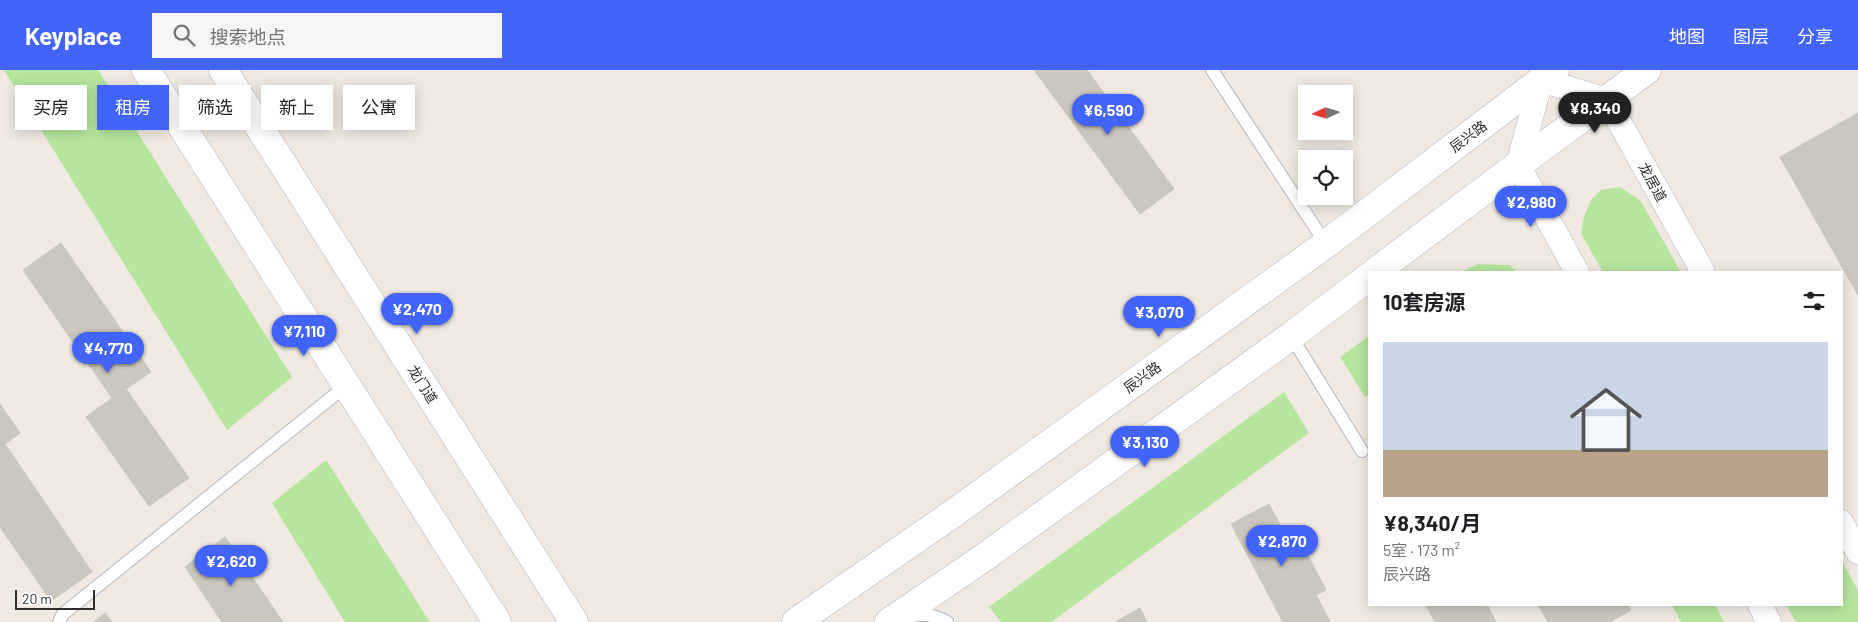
<!DOCTYPE html>
<html lang="zh">
<head>
<meta charset="utf-8">
<style>
	:root { --surface:#fff; --page:#f6f6f6; --text:#202124; --muted:#757577; --accent:#4264fb }
	body { margin:0; font-family:Barlow,"Noto Sans SC",sans-serif; background:var(--page); color:var(--text); height:100vh; display:flex; flex-direction:column; font-size:19px; white-space:nowrap }
	* { box-sizing:border-box; margin:0 }
	p { font-size:16px; color:var(--muted) }
	.icon { flex:none; width:28px; height:28px; fill:none; stroke:currentColor; stroke-width:2; stroke-linecap:round; stroke-linejoin:round }
	.map { position:relative; flex:1; overflow:hidden }
	.side { position:absolute; left:1368px; top:201px; width:475px; height:335px; display:flex; flex-direction:column; background:var(--surface); border-radius:0px; box-shadow:0 2px 12px #0003 }
	.side>* { flex:none }
	.top-card { position:absolute; left:15px; top:15px; width:475px; height:45px; display:flex; gap:10px }
	.needle { width:32px; rotate:266deg }
	.fabs { position:absolute; left:1298px; top:15px; display:grid; gap:10px }
	.fabs a { display:grid; place-items:center; width:55px; height:55px; border-radius:0px; background:var(--surface); box-shadow:0 2px 12px #0003; font-size:25px }
	.scale { position:absolute; left:15px; bottom:12px; width:80px; box-sizing:border-box; padding-left:5px; border:2px solid #2e2e2e; border-top:0; font-size:14px; line-height:18px; white-space:nowrap; color:#2e2e2e; -webkit-text-stroke:4px #fff; paint-order:stroke }
	.price { position:absolute; translate:-50% -42px; padding:0 11px; border-radius:18px; background:var(--accent); color:#fff; font-size:16px; line-height:32px; filter:drop-shadow(0 1px 2px #0008) }
	.price::after { content:''; position:absolute; left:50%; top:30px; width:15px; height:11px; margin-left:-8px; background:inherit; clip-path:polygon(0 0,100% 0,50% 100%) }
	.price.current { background:#222; color:#fff }
	ul { padding:0; list-style:none }
	li { display:grid; align-content:center; gap:10px; height:265px; padding:0 15px }
	li span { display:grid; place-items:center; height:155px; border-radius:0px; color:#555 }
	li>.icon { margin-inline-start:auto }
	span .icon { width:90px; height:90px; fill:#fffc; stroke-width:1 }
	li b { font-size:21px }
	h2 { display:flex; justify-content:space-between; align-items:center; height:60px; padding:0 15px; font-size:21px }
	.tag { padding:0 18px; border-radius:0px; background:var(--surface); box-shadow:0 2px 12px #0003; font-size:18px; line-height:45px }
	.tag.current { background:var(--accent); color:#fff }
	header { display:flex; align-items:center; gap:30px; box-sizing:border-box; height:70px; padding:0 25px; background:var(--accent); color:#fff }
	header strong { font-size:24px }
	nav { display:flex; gap:28px; margin-inline-start:auto; font-size:18px }
	.search { width:350px; height:45px; background:var(--page); display:flex; align-items:center; gap:12px; box-sizing:border-box; padding:0 18px; border-radius:0px; color:var(--muted); font-size:19px }
	.map>svg:first-child { display:block }
	.green { fill:#b6e59e }
	.building { fill:#cbc7bf; stroke:#cbc5ba }
	.lines { fill:none; stroke-linecap:round; stroke-linejoin:round }
	.lane-casing { stroke:#b4b7c1; stroke-width:14 }
	.street-casing { stroke:#b4b7c1; stroke-width:25 }
	.secondary-casing { stroke:#b4b7c1; stroke-width:29 }
	.lane { stroke:#fff; stroke-width:12 }
	.street { stroke:#fff; stroke-width:24 }
	.secondary { stroke:#fff; stroke-width:28 }
	.labels { text-anchor:middle; dominant-baseline:central; stroke-width:4; stroke-linejoin:round; paint-order:stroke }
	.street-label { font-size:14px; fill:#2e2e2e; stroke:#fff }
</style>
</head>
<body>
<header>
<strong>Keyplace</strong>
<div class="search"><svg class="icon" aria-label="search" viewBox="0 0 24 24"><circle cx="10" cy="10" r="6"/><path d="M15 15l6 6"/></svg>搜索地点</div>
<nav><a>地图</a><a>图层</a><a>分享</a></nav>
</header>
<div class="map">
<svg width="1858" height="552" viewBox="0 0 1858 552">
	<rect width="100%" height="100%" fill="#efe9e1"/>
	<g class="green">
		<path d="M4 0H98L292 307 227 360Z"/>
		<path d="M1620 117 1640 130 1681 202H1603L1581 163 1584 147 1591 130 1601 120Z"/>
		<path d="M1479 194 1509 195 1517 202H1459Z"/>
		<path d="M1369 266V325L1365 327 1340 287Z"/>
		<path d="M1284 322 1309 363 1051 552H1001L989 537Z"/>
		<path d="M326 390 430 552H345L272 433Z"/>
		<path d="M1841 490 1858 520V552H1796L1786 535H1841Z"/>
		<path d="M1672 535H1715L1724 552H1681Z"/>
	</g>
	<g class="building">
		<path d="M1034 0H1087L1174 119 1140 144Z"/>
		<path d="M1858 43V225L1780 87Z"/>
		<path d="M61 173 151 302 126 319 189 408 149 436 86 347 112 328 23 200Z"/>
		<path d="M0 334 20 363 5 374 92 502 51 531 0 457Z"/>
		<path d="M1269 434 1286 466 1295 461 1326 520 1316 525 1330 552H1283L1231 454Z"/>
		<path d="M225 467 283 552H222L185 497Z"/>
		<path d="M1426 535H1487L1496 552H1435Z"/>
		<path d="M1538 535H1628L1631 540 1610 552H1548Z"/>
		<path d="M1140 538 1147 552H1115Z"/>
		<path d="M105 543 112 552H94Z"/>
	</g>
	<g class="lines">
		<g class="lane-casing">
			<g id="lane">
				<path d="M1212 0 1326 174"/>
				<path d="M1291 266 1362 381"/>
				<path d="M908 546C923 544 933 544 947 552"/>
				<path d="M59 552 63 544 347 315"/>
			</g>
		</g>
		<g class="street-casing">
			<g id="street">
				<path d="M1577 202 1518 95 1541 10 1607 30 1703 202"/>
				<path d="M1841 452 1858 482"/>
				<path d="M1760 535 1769 552"/>
			</g>
		</g>
		<g class="secondary-casing">
			<g id="secondary">
				<path d="M146 0 497 552"/>
				<path d="M223 0 574 552"/>
				<path d="M1375 202 1518 95 1647 0"/>
				<path d="M796 552 951 445 1326 174 1555 0"/>
				<path d="M889 552 979 491 1291 266 1369 207"/>
			</g>
		</g>
		<use href="#lane" class="lane"/>
		<use href="#street" class="street"/>
		<use href="#secondary" class="secondary"/>
	</g>
	<g class="labels">
		<g class="street-label">
			<text transform="translate(1468 66) rotate(-37)">辰兴路</text>
			<text transform="translate(1653 112) rotate(61)">龙居道</text>
			<text transform="translate(1142 307) rotate(-36)">辰兴路</text>
			<text transform="translate(423 314) rotate(58)">龙门道</text>
		</g>
	</g>
</svg>
<div class="fabs">
<a><svg class="needle" viewBox="-14 -14 28 28"><path d="M0-13l5 13h-10z" fill="#e53935"/><path d="M0 13l5-13h-10z" fill="#757577"/></svg></a>
<a><svg class="icon" aria-label="locate" viewBox="0 0 24 24"><circle cx="12" cy="12" r="6"/><path d="M12 2v4M12 18v4M2 12h4M18 12h4"/></svg></a>
</div>
<div class="scale">20 m</div>
<b class="price current" style="left:1595px;top:64px">¥8,340</b>
<b class="price" style="left:1108px;top:66px">¥6,590</b>
<b class="price" style="left:1531px;top:158px">¥2,980</b>
<b class="price" style="left:417px;top:265px">¥2,470</b>
<b class="price" style="left:1159px;top:268px">¥3,070</b>
<b class="price" style="left:304px;top:287px">¥7,110</b>
<b class="price" style="left:108px;top:304px">¥4,770</b>
<b class="price" style="left:1145px;top:398px">¥3,130</b>
<b class="price" style="left:1282px;top:497px">¥2,870</b>
<b class="price" style="left:231px;top:517px">¥2,620</b>
<div class="top-card">
<a class="tag">买房</a>
<a class="tag current">租房</a>
<a class="tag">筛选</a>
<a class="tag">新上</a>
<a class="tag">公寓</a>
</div>
<section class="side">
<h2>10套房源<svg class="icon" aria-label="filters" viewBox="0 0 24 24"><path d="M4 7h16M4 17h16"/><circle cx="9" cy="7" r="2"/><circle cx="15" cy="17" r="2"/></svg></h2>
<ul>
<li><span style="background:linear-gradient(#c9d6e8 70%,#b9a48a 0)"><svg class="icon" aria-label="home" viewBox="0 0 24 24"><path d="M3 11l9-7 9 7M6 9v11h12V9"/></svg></span><div><b>¥8,340/月</b><p>5室 · 173 m²</p><p>辰兴路</p></div></li>
</ul>
</section>
</div>
</body>
</html>
